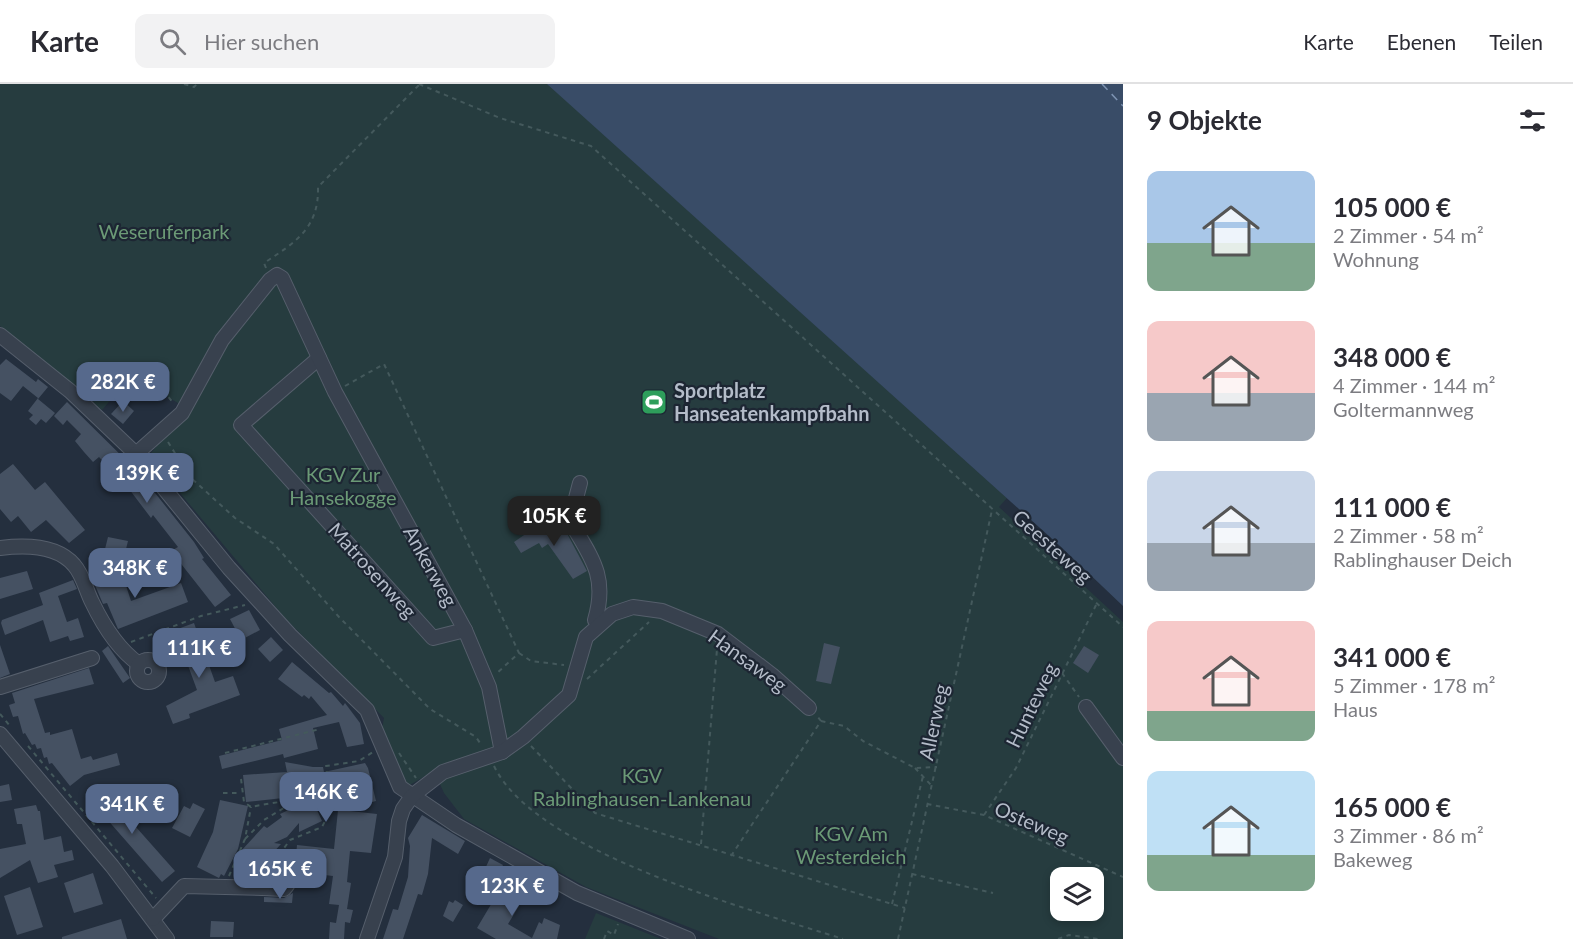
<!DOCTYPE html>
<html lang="de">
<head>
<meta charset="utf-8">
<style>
	:root { --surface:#fff; --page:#f2f2f3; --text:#2b2b33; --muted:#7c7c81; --line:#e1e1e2; --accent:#56698c }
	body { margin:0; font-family:Lato,sans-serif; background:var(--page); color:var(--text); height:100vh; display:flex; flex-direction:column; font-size:22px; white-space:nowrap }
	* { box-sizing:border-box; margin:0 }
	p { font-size:20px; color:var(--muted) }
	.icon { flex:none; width:33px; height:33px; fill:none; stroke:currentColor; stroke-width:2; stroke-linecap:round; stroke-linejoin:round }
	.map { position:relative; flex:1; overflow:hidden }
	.side { display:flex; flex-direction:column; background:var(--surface); width:450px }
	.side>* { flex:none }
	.buttons { position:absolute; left:1050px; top:783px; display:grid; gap:12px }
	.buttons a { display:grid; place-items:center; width:54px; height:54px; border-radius:12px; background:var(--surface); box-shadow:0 3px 9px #0003; font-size:30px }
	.price { position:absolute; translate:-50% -51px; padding:0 14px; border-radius:12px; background:var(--accent); color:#fff; font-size:20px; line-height:39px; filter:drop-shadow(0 2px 3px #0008) }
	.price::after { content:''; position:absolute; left:50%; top:36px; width:18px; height:14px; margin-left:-9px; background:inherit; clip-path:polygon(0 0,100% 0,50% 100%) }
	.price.current { background:#222; color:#fff }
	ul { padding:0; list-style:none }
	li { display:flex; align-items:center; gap:18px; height:150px; padding:0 24px }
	li span { display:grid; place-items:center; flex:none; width:168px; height:120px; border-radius:12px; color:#555 }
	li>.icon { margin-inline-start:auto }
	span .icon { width:72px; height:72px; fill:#fffc; stroke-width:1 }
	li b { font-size:26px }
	h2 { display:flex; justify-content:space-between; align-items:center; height:72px; padding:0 24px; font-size:26px }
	header { display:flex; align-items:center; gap:36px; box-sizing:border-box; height:84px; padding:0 30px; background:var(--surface); border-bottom:2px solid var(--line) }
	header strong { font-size:28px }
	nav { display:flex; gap:33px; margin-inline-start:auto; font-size:21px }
	.search { width:420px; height:54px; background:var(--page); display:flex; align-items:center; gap:15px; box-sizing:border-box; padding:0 21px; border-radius:12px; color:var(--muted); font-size:22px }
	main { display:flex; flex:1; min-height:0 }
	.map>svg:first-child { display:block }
	.green { fill:#263c3f; fill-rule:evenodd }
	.water { fill:#394c67 }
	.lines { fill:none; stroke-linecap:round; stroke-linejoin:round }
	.ferry { stroke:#7c92b1; stroke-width:1.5; stroke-dasharray:8 6; stroke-linecap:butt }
	.building { fill:#455162 }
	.minor-casing { stroke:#565f6c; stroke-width:16 }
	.path { stroke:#44595c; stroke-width:2; stroke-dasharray:4.5 4.5; stroke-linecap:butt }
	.minor { stroke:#38414e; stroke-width:14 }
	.labels { text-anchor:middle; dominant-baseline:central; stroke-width:4.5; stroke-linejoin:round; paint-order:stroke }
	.park-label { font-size:20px; fill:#6b9a76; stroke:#1d2633 }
	.poi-label { font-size:20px; font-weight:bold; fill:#b4bcc9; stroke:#1d2633; text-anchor:start }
	.street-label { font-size:20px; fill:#b4bcc9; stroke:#1d2633 }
</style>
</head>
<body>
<header>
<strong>Karte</strong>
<div class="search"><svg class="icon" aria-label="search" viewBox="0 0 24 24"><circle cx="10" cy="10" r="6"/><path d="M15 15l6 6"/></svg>Hier suchen</div>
<nav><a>Karte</a><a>Ebenen</a><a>Teilen</a></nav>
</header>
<main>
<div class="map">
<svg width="1123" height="855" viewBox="0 0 1123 855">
	<rect width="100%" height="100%" fill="#242f3e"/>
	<g class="green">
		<path d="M0 0H548L1007 414 999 423 1123 538V855H719L586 803 464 735 444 709 434 687 408 702 403 697 382 645 384 634 284 533 149 372 186 324 132 291 102 326 0 242ZM1060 794H1094V826H1060Z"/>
		<path d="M596 829 661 855H585Z"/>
	</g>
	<path class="water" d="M547 0H1123V522L1060 462Z"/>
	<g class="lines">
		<path class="ferry" d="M1102 0 1123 22"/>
	</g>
	<g class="building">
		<path d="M6 275 36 298 38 295 48 303 38 315 55 329 46 339 41 335 36 341 29 335 33 331 28 327 38 314 23 302 11 317 0 309V281Z"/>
		<path d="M123 317 134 327 123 340 111 330Z"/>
		<path d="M67 318 140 390 194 458 204 474 202 475 231 511 215 523 171 467 178 463 153 431 151 434 126 401 99 373 93 378 84 368 75 357 81 350 67 336 63 341 54 332Z"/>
		<path d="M13 380 35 406 45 398 85 446 69 459 46 436 31 448 18 432 11 438 0 425V390Z"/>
		<path d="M543 438 549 448 562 440 587 487 573 495 548 460 542 464 539 459 521 469 514 458Z"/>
		<path d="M108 453 128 457 123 477 103 473Z"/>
		<path d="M120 483 131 517 181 499 188 518 118 545 107 519 103 520 92 494Z"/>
		<path d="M27 487 33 505 0 515V494Z"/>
		<path d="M73 496 77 505 58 512 67 538 78 534 84 553 70 557 68 552 50 558 43 536 5 551 1 539 2 536 43 521 39 509Z"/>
		<path d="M249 526 260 546 241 556 230 535Z"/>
		<path d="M194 539 215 598 233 592 240 611 189 630 190 634 173 640 166 622 197 606 175 546Z"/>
		<path d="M271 553 283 566 270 578 258 565Z"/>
		<path d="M824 559 840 563 831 600 816 597Z"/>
		<path d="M0 561 10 590 0 594Z"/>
		<path d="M108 562 130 594 123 599 102 567Z"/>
		<path d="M1084 562 1099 571 1088 589 1073 579Z"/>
		<path d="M292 578 329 609 331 608 343 622 345 619 360 639 364 660 347 663 339 638 313 644 318 665 284 674 283 670 222 685 219 672 282 656 279 645 327 631 311 612 309 615 304 611 302 613 278 595Z"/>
		<path d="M89 584 94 600 34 615 45 649 50 648V651L72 645 81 675 91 672 93 676 117 669 120 681 84 691 70 702 52 679 49 680 47 673 44 674 41 664 37 665 35 660 32 661 25 649 23 650 18 632 13 633 9 621 15 619 12 609Z"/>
		<path d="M285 678 313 683H323L324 688 365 679 368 684 376 717 341 726 377 730 371 769 350 767 347 798 351 799 347 825 353 826 350 839 345 838 344 855H329L330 838 336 839 339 821 329 820 333 792 298 788 295 782 297 761 334 765 338 726 336 702 308 708 310 711 246 718 243 691 287 688Z"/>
		<path d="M9 700 12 716 0 718V702Z"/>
		<path d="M108 704 120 718 117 721 120 725 175 787 162 798 91 717Z"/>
		<path d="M312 715 322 737 299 748V739L287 753 274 759 281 760 261 782 259 779 256 781 241 767 264 742 267 744 282 733 280 730Z"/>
		<path d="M220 716 248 722 238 765 224 792 221 790 219 794 197 783 213 748Z"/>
		<path d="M193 719 205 725 190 753 172 744 184 722 190 725Z"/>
		<path d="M36 721 38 727H40L44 756 61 752 64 768 72 766 74 776 54 781 58 793 38 799 30 776 0 794V765L26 760 22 740H17L14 725Z"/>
		<path d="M422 731 465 757 458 770 432 754 428 790 422 811 418 810 403 855H383L393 825 398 826 408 793 410 762 408 754Z"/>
		<path d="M490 774 503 781 498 791 485 785Z"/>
		<path d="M93 789 103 820 74 829 64 799Z"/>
		<path d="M506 795 528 807 508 840 532 854 539 838 542 840 544 834 560 841 557 855H496L477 844Z"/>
		<path d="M30 803 43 843 17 851 4 812Z"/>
		<path d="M293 809 292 819 264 818V813L284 814Z"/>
		<path d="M455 816 463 821 453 838 443 832 449 817 453 819Z"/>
		<path d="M121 835 127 855H62V853Z"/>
		<path d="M211 837 234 838 233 853H210Z"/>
	</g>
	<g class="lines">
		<g class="minor-casing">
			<g id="minor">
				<path d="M0 251 70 307 136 370 229 484 290 551 367 626 400 703 456 741 577 809 688 855"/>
				<path d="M319 274 241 341 433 554 465 546"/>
				<path d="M136 370 182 329 222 256 270 196 277 191 282 194 335 308 465 546 489 603 502 668"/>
				<path d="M580 399 570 437C591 473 608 492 595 536L598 540"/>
				<path d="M0 464C24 461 57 461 74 481 83 491 86 506 92 518 103 541 119 566 139 580"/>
				<circle cx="148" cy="587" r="11"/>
				<path d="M0 603 92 574"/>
				<path d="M1086 623 1123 674"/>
				<path d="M0 650 112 782 167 855"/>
				<path d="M279 783 287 785C291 793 290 799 284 805L263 804 272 786Z"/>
				<path d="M153 835 184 802 263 804"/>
				<path d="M367 855 395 773 399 737 403 725 412 712 443 688 502 668 523 653 569 611 586 553 612 530 633 523 662 527 718 550 772 591 809 624"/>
			</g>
		</g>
		<g class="path">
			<path d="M184 0 194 3 197 0"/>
			<path d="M419 0 500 34 591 62 1123 543"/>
			<path d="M266 184 264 179C296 158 319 144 318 103L420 0"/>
			<path d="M156 302H160L174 320"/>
			<path d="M345 302 384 280 519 569 497 589"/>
			<path d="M168 358 190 393 235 434 274 460 339 533 430 625 476 653 482 662"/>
			<path d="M131 558 201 532 245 521"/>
			<path d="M519 569 531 577 564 581"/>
			<path d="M1062 589 1079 613"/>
			<path d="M587 595 649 538"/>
			<path d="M0 630 10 642"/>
			<path d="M821 637 844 642 863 657 915 684 937 683"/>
			<path d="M28 662 156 814"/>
			<path d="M531 662 595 729 905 824"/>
			<path d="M225 669 320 645"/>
			<path d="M399 669 416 694"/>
			<path d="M494 682C536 769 753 826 843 855"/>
			<path d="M915 684 931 701"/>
			<path d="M241 695 244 718 251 723C265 720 311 712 322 717L327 733 322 743 290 756 279 771"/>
			<path d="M223 709H241"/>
			<path d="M322 717 329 701 326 682 359 677 373 668"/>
			<path d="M927 720 984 731 1123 793"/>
			<path d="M984 731 1016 684 1097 519"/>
			<path d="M245 755 264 736 292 719"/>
			<path d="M701 760 717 565"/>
			<path d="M238 772 258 790"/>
			<path d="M731 772 821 637 817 632"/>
			<path d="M912 790 993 809"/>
			<path d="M229 792 245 755 251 723"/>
			<path d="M892 820 923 692"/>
			<path d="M604 855 607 847 614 851 618 840"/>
			<path d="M898 855 992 426"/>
			<path d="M1058 855 1069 851 1098 855"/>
		</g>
		<use href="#minor" class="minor"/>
	</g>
	<defs>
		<g id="stadium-square" transform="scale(1.35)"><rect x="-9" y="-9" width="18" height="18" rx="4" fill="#2e9e5b" stroke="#1d2633"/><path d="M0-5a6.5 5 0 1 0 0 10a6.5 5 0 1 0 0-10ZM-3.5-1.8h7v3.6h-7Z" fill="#fff"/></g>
	</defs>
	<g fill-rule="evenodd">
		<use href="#stadium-square" x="654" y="318"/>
	</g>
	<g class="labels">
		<g class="park-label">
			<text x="164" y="147">Weseruferpark</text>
			<text x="343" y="390">KGV Zur<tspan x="343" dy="23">Hansekogge</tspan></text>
			<text x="642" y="691">KGV<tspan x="642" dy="23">Rablinghausen-Lankenau</tspan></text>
			<text x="851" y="749">KGV Am<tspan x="851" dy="23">Westerdeich</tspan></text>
		</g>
		<g class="poi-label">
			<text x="674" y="306">Sportplatz<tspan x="674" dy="23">Hanseatenkampfbahn</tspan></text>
		</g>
		<g class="street-label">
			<text transform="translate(1053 462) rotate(42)">Geesteweg</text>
			<text transform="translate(431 482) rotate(61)">Ankerweg</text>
			<text transform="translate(373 486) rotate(48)">Matrosenweg</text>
			<text transform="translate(748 576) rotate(36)">Hansaweg</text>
			<text transform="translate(1031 621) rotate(-64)">Hunteweg</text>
			<text transform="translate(933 638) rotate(-78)">Allerweg</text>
			<text transform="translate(1032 738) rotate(23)">Osteweg</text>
		</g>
	</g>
</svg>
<div class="buttons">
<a><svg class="icon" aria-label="layers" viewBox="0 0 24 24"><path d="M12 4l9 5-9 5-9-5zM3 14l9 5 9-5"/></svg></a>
</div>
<b class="price" style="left:123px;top:329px">282K €</b>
<b class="price" style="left:147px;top:420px">139K €</b>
<b class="price current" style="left:554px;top:463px">105K €</b>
<b class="price" style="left:135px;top:515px">348K €</b>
<b class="price" style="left:199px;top:595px">111K €</b>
<b class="price" style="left:326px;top:739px">146K €</b>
<b class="price" style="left:132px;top:751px">341K €</b>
<b class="price" style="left:280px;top:816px">165K €</b>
<b class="price" style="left:512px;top:833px">123K €</b>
</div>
<section class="side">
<h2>9 Objekte<svg class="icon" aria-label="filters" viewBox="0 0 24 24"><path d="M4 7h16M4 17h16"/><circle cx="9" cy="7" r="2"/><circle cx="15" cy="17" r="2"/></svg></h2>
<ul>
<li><span style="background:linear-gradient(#a9c7e8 60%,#7fa58c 0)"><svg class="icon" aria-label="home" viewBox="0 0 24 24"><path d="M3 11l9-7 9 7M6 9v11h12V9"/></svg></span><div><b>105 000 €</b><p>2 Zimmer · 54 m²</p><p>Wohnung</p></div></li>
<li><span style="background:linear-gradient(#f6c9c9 60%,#9aa5b1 0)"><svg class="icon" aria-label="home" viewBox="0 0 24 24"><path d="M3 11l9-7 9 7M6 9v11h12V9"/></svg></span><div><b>348 000 €</b><p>4 Zimmer · 144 m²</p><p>Goltermannweg</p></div></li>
<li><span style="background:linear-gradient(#c9d6e8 60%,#9aa5b1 0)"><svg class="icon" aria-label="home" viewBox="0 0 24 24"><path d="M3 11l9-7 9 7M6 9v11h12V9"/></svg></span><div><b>111 000 €</b><p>2 Zimmer · 58 m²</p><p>Rablinghauser Deich</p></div></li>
<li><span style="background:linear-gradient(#f6c9c9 75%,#7fa58c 0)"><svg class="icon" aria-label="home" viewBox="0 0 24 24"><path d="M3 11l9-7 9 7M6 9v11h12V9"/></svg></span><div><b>341 000 €</b><p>5 Zimmer · 178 m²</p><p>Haus</p></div></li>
<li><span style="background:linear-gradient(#bfe0f5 70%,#7fa58c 0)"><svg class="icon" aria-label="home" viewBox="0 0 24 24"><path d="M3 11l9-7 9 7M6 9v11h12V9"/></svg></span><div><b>165 000 €</b><p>3 Zimmer · 86 m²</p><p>Bakeweg</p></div></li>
</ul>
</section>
</main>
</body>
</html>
